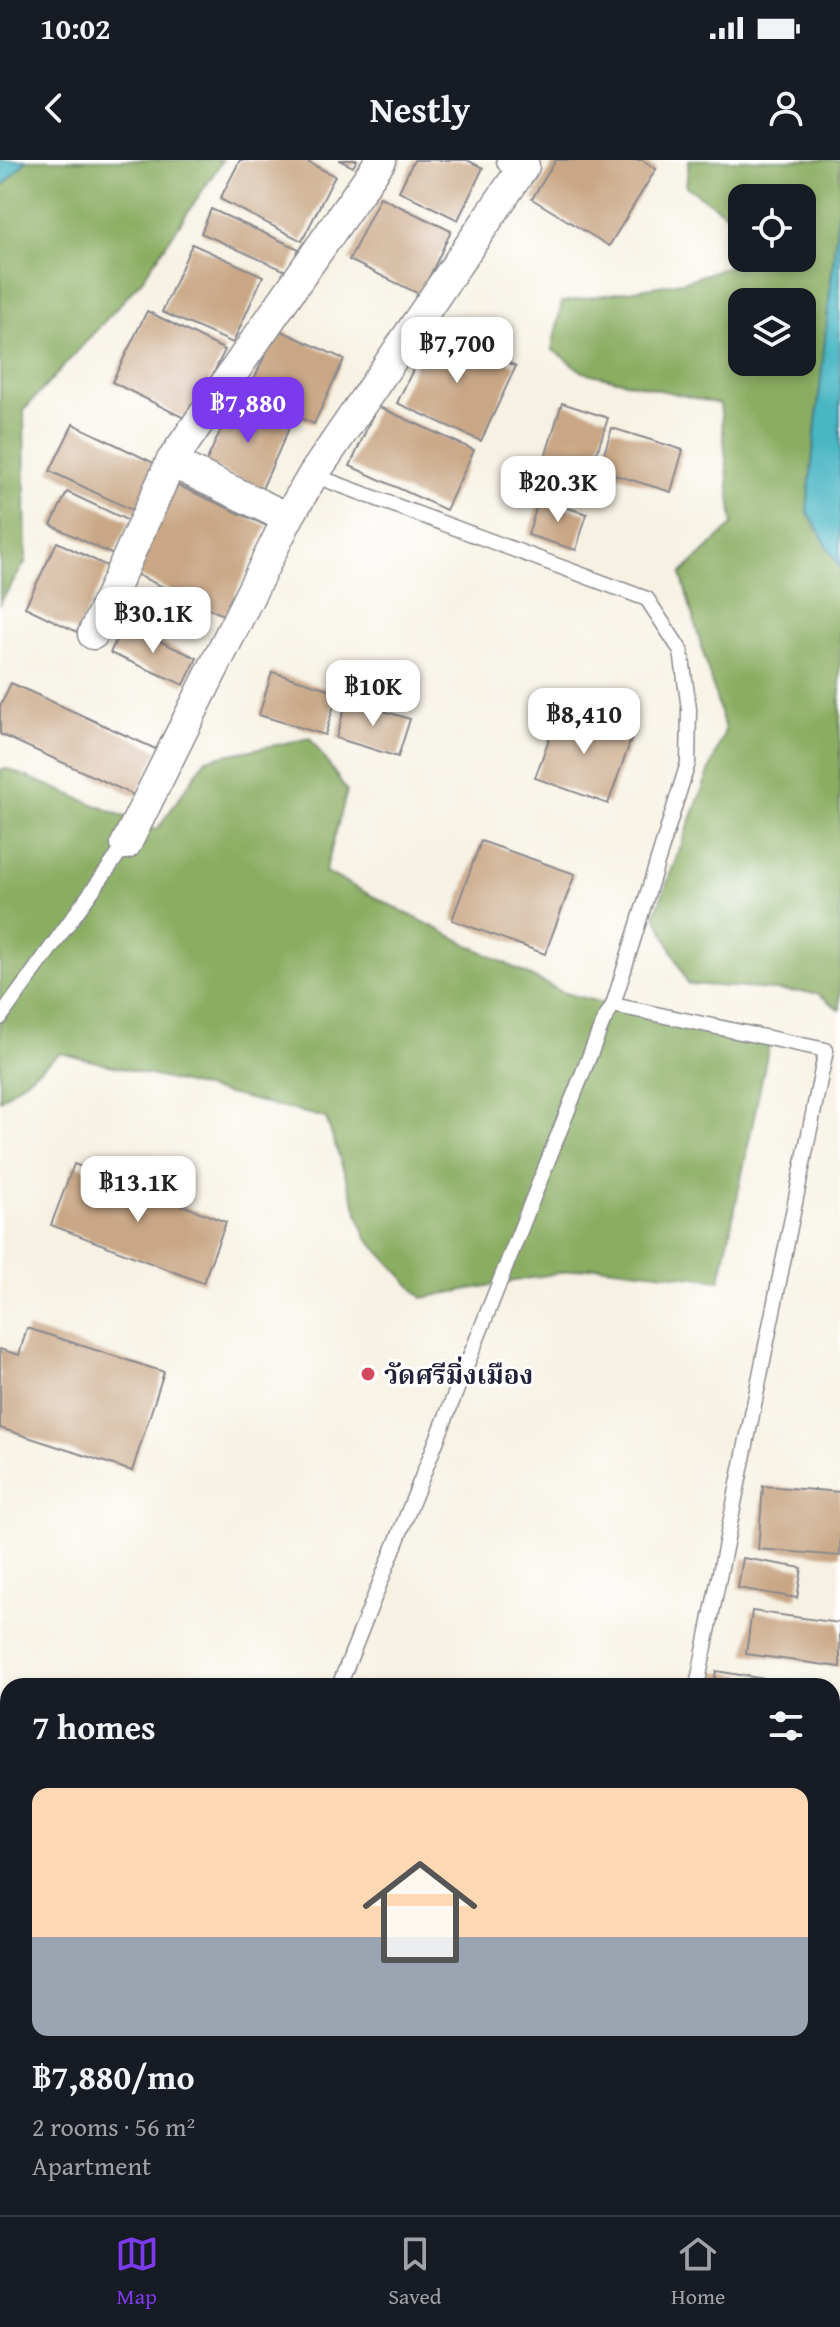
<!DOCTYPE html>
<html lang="en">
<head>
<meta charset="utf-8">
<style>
	:root { --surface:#171b24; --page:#242831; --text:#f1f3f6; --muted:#9ea1a6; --line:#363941; --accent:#7c3aed }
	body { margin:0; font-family:"Gentium Book Plus","Noto Serif Thai",serif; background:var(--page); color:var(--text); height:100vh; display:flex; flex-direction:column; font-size:30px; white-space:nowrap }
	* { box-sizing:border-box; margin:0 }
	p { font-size:26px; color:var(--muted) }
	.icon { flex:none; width:44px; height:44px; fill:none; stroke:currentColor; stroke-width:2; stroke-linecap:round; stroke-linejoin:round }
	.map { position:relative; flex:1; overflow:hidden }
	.panel { position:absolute; left:0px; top:1518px; width:840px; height:538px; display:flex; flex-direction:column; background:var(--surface); border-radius:24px 24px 0 0; box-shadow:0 4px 12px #0003 }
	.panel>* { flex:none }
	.buttons { position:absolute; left:728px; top:24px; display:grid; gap:16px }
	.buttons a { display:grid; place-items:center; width:88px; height:88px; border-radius:16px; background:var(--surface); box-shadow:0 4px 12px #0003; font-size:40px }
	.price { position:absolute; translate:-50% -68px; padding:0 18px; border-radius:16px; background:#fff; color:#222; font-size:26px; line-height:52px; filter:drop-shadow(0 2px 4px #0008) }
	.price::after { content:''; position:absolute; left:50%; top:48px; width:24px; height:18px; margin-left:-12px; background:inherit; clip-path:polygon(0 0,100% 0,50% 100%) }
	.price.active { background:var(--accent); color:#fff }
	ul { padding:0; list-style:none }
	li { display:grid; align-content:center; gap:16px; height:424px; padding:0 32px }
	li+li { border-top:2px solid var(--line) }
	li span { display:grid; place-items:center; height:248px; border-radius:16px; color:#555 }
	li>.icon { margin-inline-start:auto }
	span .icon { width:144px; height:144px; fill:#fffc; stroke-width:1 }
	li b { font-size:34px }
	h2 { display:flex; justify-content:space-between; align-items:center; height:96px; padding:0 32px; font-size:34px }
	.status { display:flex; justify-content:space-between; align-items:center; height:56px; padding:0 40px; background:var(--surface); direction:ltr }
	.status svg { height:22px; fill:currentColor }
	header { display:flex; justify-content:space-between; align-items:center; height:104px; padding:0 32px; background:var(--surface); font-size:36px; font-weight:600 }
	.dock { display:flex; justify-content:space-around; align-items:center; height:112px; border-top:2px solid var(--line); background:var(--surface); font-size:22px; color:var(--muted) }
	.dock a { display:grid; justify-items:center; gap:4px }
	.dock .active { color:var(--accent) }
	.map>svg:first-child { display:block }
	.forest { fill:#8aad62; stroke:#56684e; stroke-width:2; fill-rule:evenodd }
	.water { fill:#48b6c3; stroke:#356c7f; stroke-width:2 }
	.building { fill:#c9a786 }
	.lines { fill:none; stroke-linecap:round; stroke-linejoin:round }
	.lane-casing { stroke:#8c8a8e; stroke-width:17 }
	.street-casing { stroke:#8c8a8e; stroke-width:33 }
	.path { stroke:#8c8a8e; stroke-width:5; stroke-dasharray:6 6; stroke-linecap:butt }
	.lane { stroke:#fff; stroke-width:14 }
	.street { stroke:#fff; stroke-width:30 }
	.poi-dot { fill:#d1495b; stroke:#fff; stroke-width:3 }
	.labels { text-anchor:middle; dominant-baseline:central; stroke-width:6; stroke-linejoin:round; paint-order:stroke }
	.poi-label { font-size:26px; font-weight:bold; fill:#22223b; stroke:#fff; text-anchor:start }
</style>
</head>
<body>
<div class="status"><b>10:02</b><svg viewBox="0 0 49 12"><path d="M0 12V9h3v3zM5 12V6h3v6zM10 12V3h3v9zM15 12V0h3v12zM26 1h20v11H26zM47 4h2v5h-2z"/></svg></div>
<header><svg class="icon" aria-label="back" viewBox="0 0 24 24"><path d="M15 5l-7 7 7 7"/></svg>Nestly<svg class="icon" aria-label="person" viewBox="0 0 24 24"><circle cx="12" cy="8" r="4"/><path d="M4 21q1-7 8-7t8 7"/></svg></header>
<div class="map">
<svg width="840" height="2055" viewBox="0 0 840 2055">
	<rect width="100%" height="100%" fill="#fff"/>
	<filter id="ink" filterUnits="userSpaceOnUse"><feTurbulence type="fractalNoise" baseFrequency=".0125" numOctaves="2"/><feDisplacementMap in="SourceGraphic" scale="16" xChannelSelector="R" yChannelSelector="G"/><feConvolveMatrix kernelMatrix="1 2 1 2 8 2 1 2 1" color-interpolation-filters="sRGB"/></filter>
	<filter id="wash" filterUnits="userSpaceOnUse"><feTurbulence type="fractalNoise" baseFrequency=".006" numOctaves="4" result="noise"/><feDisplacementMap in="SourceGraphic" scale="32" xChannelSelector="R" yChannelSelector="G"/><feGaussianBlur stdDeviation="1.8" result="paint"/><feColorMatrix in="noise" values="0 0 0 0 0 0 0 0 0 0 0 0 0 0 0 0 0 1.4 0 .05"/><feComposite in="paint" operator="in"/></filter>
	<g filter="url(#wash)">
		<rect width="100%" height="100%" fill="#f6f1e2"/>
		<g class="forest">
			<path d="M27 0H223L142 120 24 250 26 401 0 443V29Z"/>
			<path d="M689 0H840V36L807 351 840 408V850L817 833 688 824 655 754 725 570 681 414 733 364 720 244 583 212 552 189 562 142 682 122 754 98H802V38H742V65L686 26ZM742 142H802V202H742Z"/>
			<path d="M310 578 347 631 325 712 564 833 769 885 720 1120 596 1106 422 1138 366 1077 326 958 60 893 0 940V610L8 609 157 670 206 599Z"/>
		</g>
		<g class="water">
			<path d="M0 0H27L0 29Z"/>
			<path d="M840 36V408L807 351Z"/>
			<path d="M840 1959V2055H723L724 2048H832V1963Z"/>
		</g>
		<g id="blocks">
			<g class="building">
				<path d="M240 0H304L335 16 302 81 220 39Z"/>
				<path d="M339 0H357L353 7Z"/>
				<path d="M414 0H467L483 8 458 60 399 31Z"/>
				<path d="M556 0H642L656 9 609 86 532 39Z"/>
				<path d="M380 37 451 71 421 135 349 100Z"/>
				<path d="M211 49 299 89 288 112 201 73Z"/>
				<path d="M192 84 263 116 233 183 162 152Z"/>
				<path d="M147 151 225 190 190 261 112 222Z"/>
				<path d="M433 168 516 206 481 281 397 243Z"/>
				<path d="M277 169 344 199 314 264 247 234Z"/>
				<path d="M234 241 290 266 262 329 205 304Z"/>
				<path d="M562 243 608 258 582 340 536 326Z"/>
				<path d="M377 246 474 290 446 350 350 306Z"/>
				<path d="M73 264 158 305 136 352 50 311Z"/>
				<path d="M612 268 683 290 671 332 599 310Z"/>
				<path d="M175 324 267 366 225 456 133 413Z"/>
				<path d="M67 332 129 361 113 395 51 365Z"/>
				<path d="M539 339 587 354 576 390 528 375Z"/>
				<path d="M57 382 109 407 77 472 25 447Z"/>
				<path d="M123 465 197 498 184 525 110 493Z"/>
				<path d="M272 512 338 532 325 575 259 555Z"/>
				<path d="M11 523 158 590 136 636 0 574V546Z"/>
				<path d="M347 540 410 559 398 597 336 578Z"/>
				<path d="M560 548 633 574 608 644 535 618Z"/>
				<path d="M481 681 575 714 545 794 452 760Z"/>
				<path d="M74 1004 226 1062 203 1123 51 1065Z"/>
				<path d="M27 1168 164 1212 132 1311 0 1268V1189L19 1195Z"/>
				<path d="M763 1326 840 1332V1396L758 1389Z"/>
				<path d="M743 1398 802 1408 797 1438 738 1428Z"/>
				<path d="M752 1451 840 1463V1507L746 1494Z"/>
				<path d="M716 1511 795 1524V1526H713Z"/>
				<path d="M832 1594 840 1595V1692L832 1691Z"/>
				<path d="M832 1706 840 1707V1773L832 1772Z"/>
				<path d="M80 2048H118L116 2055Z"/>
				<path d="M259 2048H435L434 2055H258Z"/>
				<path d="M445 2048H514V2055H444Z"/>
			</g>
		</g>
	</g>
	<g filter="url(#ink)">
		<use href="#blocks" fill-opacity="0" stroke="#8c8a8e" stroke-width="2"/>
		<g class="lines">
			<g class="lane-casing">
				<g id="lane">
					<path d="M313 315 647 439 681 491 689 549 688 603 613 845 826 890 697 1526"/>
					<path d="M0 858 126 684"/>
					<path d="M339 1526 603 862 613 845"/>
					<path d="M0 1593 8 1595"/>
				</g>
			</g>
			<g class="street-casing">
				<g id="street">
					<path d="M171 302 288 358"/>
					<path d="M93 474 171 302 381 0"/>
					<path d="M126 684 288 358 313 315 524 6 512 0"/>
					<path d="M151 2055 153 2048"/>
				</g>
			</g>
			<path class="path" d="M832 1927 840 1924"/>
			<use href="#lane" class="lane"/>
			<use href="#street" class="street"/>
		</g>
	</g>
	<circle class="poi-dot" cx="368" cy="1214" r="8"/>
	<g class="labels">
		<g class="poi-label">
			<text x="384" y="1214">วัดศรีมิ่งเมือง</text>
		</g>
	</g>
</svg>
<div class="buttons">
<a><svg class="icon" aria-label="locate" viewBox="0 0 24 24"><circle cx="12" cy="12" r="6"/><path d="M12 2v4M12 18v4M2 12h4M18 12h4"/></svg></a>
<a><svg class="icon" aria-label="layers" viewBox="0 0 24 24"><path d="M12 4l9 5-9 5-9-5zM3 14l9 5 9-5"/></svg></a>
</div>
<b class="price" style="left:457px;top:225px">฿7,700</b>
<b class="price active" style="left:248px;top:285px">฿7,880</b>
<b class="price" style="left:558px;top:364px">฿20.3K</b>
<b class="price" style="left:153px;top:495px">฿30.1K</b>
<b class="price" style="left:373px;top:568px">฿10K</b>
<b class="price" style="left:584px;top:596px">฿8,410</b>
<b class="price" style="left:138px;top:1064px">฿13.1K</b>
<section class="panel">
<h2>7 homes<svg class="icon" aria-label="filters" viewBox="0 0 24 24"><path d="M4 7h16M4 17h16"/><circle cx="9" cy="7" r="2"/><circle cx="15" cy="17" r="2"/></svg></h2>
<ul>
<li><span style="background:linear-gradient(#ffd9b3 60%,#9aa5b1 0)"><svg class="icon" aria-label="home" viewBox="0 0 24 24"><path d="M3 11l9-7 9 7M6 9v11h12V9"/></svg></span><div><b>฿7,880/mo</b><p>2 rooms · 56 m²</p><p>Apartment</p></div></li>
</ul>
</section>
</div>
<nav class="dock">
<a class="active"><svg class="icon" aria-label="map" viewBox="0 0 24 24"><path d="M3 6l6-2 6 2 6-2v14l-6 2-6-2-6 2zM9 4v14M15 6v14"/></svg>Map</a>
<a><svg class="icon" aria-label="saved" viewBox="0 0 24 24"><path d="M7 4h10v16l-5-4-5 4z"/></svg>Saved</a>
<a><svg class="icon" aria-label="home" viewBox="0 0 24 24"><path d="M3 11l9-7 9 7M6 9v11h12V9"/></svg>Home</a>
</nav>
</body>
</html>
